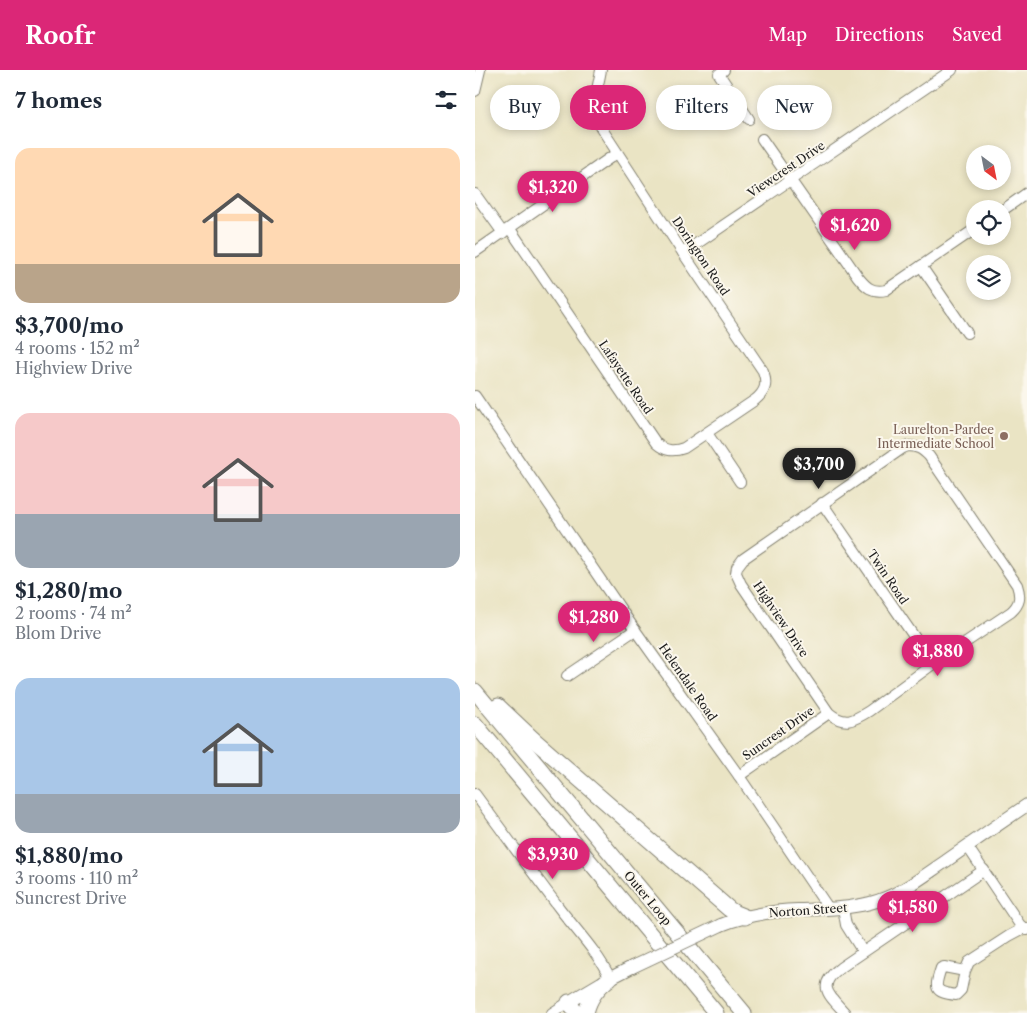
<!DOCTYPE html>
<html lang="en">
<head>
<meta charset="utf-8">
<style>
	:root { --surface:#fff; --page:#f2f2f3; --text:#1f2937; --muted:#747a83; --accent:#db2777 }
	body { margin:0; font-family:"Libre Caslon Text",serif; background:var(--page); color:var(--text); height:100vh; display:flex; flex-direction:column; font-size:19px; white-space:nowrap }
	* { box-sizing:border-box; margin:0 }
	p { font-size:16px; color:var(--muted) }
	.icon { flex:none; width:28px; height:28px; fill:none; stroke:currentColor; stroke-width:2; stroke-linecap:round; stroke-linejoin:round }
	.map { position:relative; flex:1; overflow:hidden }
	.details { display:flex; flex-direction:column; background:var(--surface); width:475px }
	.details>* { flex:none }
	.guide { position:absolute; left:15px; top:15px; width:461px; height:45px; display:flex; gap:10px }
	.needle { width:32px; rotate:148deg }
	.fabs { position:absolute; left:491px; top:75px; display:grid; gap:10px }
	.fabs a { display:grid; place-items:center; width:45px; height:45px; border-radius:50%; background:var(--surface); box-shadow:0 2px 8px #0003; font-size:25px }
	.price { position:absolute; translate:-50% -42px; padding:0 11px; border-radius:18px; background:var(--accent); color:#fff; font-size:16px; line-height:32px; filter:drop-shadow(0 1px 2px #0008) }
	.price::after { content:''; position:absolute; left:50%; top:30px; width:15px; height:11px; margin-left:-8px; background:inherit; clip-path:polygon(0 0,100% 0,50% 100%) }
	.price.selected { background:#222; color:#fff }
	ul { padding:0; list-style:none }
	li { display:grid; align-content:center; gap:10px; height:265px; padding:0 15px }
	li span { display:grid; place-items:center; height:155px; border-radius:15px; color:#555 }
	li>.icon { margin-inline-start:auto }
	span .icon { width:90px; height:90px; fill:#fffc; stroke-width:1 }
	li b { font-size:21px }
	h2 { display:flex; justify-content:space-between; align-items:center; height:60px; padding:0 15px; font-size:21px }
	.tag { padding:0 18px; border-radius:22px; background:var(--surface); box-shadow:0 2px 8px #0003; font-size:18px; line-height:45px }
	.tag.selected { background:var(--accent); color:#fff }
	header { display:flex; align-items:center; gap:30px; box-sizing:border-box; height:70px; padding:0 25px; background:var(--accent); color:#fff }
	header strong { font-size:24px }
	nav { display:flex; gap:28px; margin-inline-start:auto; font-size:18px }
	main { display:flex; flex:1; min-height:0 }
	.map>svg:first-child { display:block }
	.lines { fill:none; stroke-linecap:round; stroke-linejoin:round }
	.minor-casing { stroke:#838070; stroke-width:12 }
	.major-casing { stroke:#838070; stroke-width:14 }
	.highway-casing { stroke:#838070; stroke-width:17 }
	.minor { stroke:#fff; stroke-width:10 }
	.major { stroke:#fff; stroke-width:12 }
	.highway { stroke:#fff; stroke-width:15 }
	.major-bridge-casing { stroke:#838070; stroke-width:14; stroke-linecap:butt }
	.major-bridge { stroke:#fff; stroke-width:12 }
	.education-dot { fill:#8d6e63; stroke:#fbf7ec; stroke-width:2 }
	.labels { text-anchor:middle; dominant-baseline:central; stroke-width:4; stroke-linejoin:round; paint-order:stroke }
	.street-label { font-size:12px; fill:#1c1c1c; stroke:#fbf7ec }
	.education-label { font-size:12px; fill:#785e54; stroke:#fbf7ec; text-anchor:end }
</style>
</head>
<body>
<header>
<strong>Roofr</strong>
<nav><a>Map</a><a>Directions</a><a>Saved</a></nav>
</header>
<main>
<section class="details">
<h2>7 homes<svg class="icon" aria-label="filters" viewBox="0 0 24 24"><path d="M4 7h16M4 17h16"/><circle cx="9" cy="7" r="2"/><circle cx="15" cy="17" r="2"/></svg></h2>
<ul>
<li><span style="background:linear-gradient(#ffd9b3 75%,#b9a48a 0)"><svg class="icon" aria-label="home" viewBox="0 0 24 24"><path d="M3 11l9-7 9 7M6 9v11h12V9"/></svg></span><div><b>$3,700/mo</b><p>4 rooms · 152 m²</p><p>Highview Drive</p></div></li>
<li><span style="background:linear-gradient(#f6c9c9 65%,#9aa5b1 0)"><svg class="icon" aria-label="home" viewBox="0 0 24 24"><path d="M3 11l9-7 9 7M6 9v11h12V9"/></svg></span><div><b>$1,280/mo</b><p>2 rooms · 74 m²</p><p>Blom Drive</p></div></li>
<li><span style="background:linear-gradient(#a9c7e8 75%,#9aa5b1 0)"><svg class="icon" aria-label="home" viewBox="0 0 24 24"><path d="M3 11l9-7 9 7M6 9v11h12V9"/></svg></span><div><b>$1,880/mo</b><p>3 rooms · 110 m²</p><p>Suncrest Drive</p></div></li>
</ul>
</section>
<div class="map">
<svg width="552" height="943" viewBox="0 0 552 943">
	<rect width="100%" height="100%" fill="#fbf7ec"/>
	<filter id="ink" filterUnits="userSpaceOnUse"><feTurbulence type="fractalNoise" baseFrequency=".02" numOctaves="2"/><feDisplacementMap in="SourceGraphic" scale="10" xChannelSelector="R" yChannelSelector="G"/><feConvolveMatrix kernelMatrix="1 2 1 2 8 2 1 2 1" color-interpolation-filters="sRGB"/></filter>
	<filter id="wash" filterUnits="userSpaceOnUse"><feTurbulence type="fractalNoise" baseFrequency=".0096" numOctaves="4" result="noise"/><feDisplacementMap in="SourceGraphic" scale="20" xChannelSelector="R" yChannelSelector="G"/><feGaussianBlur stdDeviation="1.12" result="paint"/><feColorMatrix in="noise" values="0 0 0 0 0 0 0 0 0 0 0 0 0 0 0 0 0 1.4 0 .05"/><feComposite in="paint" operator="in"/></filter>
	<g filter="url(#wash)">
		<rect width="100%" height="100%" fill="#eae4c4"/>
	</g>
	<g filter="url(#ink)">
		<g class="lines">
			<g class="minor-casing">
				<g id="minor">
					<path d="M249 0 244 4 274 49"/>
					<path d="M0 21 5 0"/>
					<path d="M287 69 383 207C391 217 397 223 411 220L500 159"/>
					<path d="M0 124 28 163"/>
					<path d="M528 140 552 123"/>
					<path d="M35 159 181 373C190 381 198 382 209 378L280 330C290 322 293 314 288 301L208 183 125 56C116 34 122 23 126 0"/>
					<path d="M0 182 142 83"/>
					<path d="M208 183 477 0"/>
					<path d="M446 196 492 263"/>
					<path d="M0 326 160 560 264 706 354 839"/>
					<path d="M232 363 265 412"/>
					<path d="M433 376C442 376 447 379 454 386L542 515C546 527 545 534 536 542L458 594 394 641C378 651 370 656 354 643L266 514 261 503 262 497 268 489 428 378Z"/>
					<path d="M347 433 458 594"/>
					<path d="M92 606 160 560"/>
					<path d="M264 706 354 643"/>
					<path d="M0 724C28 762 56 801 85 839 102 861 123 883 135 908"/>
					<path d="M492 776 545 855 549 858H552"/>
					<path d="M368 838 371 855 388 882"/>
					<path d="M490 901 469 897 466 898C459 919 459 922 481 925L486 920 490 901 494 892 534 866 549 858 552 860"/>
					<path d="M77 943 94 932"/>
					<path d="M370 943C355 926 340 916 365 898L509 800"/>
				</g>
			</g>
			<g class="major-casing">
				<g id="major">
					<path d="M246 855C271 845 297 841 323 840 348 839 372 839 395 833 424 826 447 807 471 791 498 772 525 753 552 735"/>
					<path d="M94 932 126 913 157 897"/>
				</g>
			</g>
			<g class="highway-casing">
				<g id="highway">
					<path d="M0 621 269 943"/>
					<path d="M23 636 58 669 254 839 260 843 270 847"/>
					<path d="M0 654 241 943"/>
					<path d="M94 932 101 943"/>
					<path d="M111 943C114 928 123 917 135 908"/>
				</g>
			</g>
			<use href="#minor" class="minor"/>
			<use href="#major" class="major"/>
			<use href="#highway" class="highway"/>
			<g class="major-bridge-casing">
				<path id="major-bridge" d="M157 897 246 855"/>
			</g>
			<use href="#major-bridge" class="major-bridge"/>
		</g>
	</g>
	<circle class="education-dot" cx="529" cy="366" r="5"/>
	<g class="labels">
		<g class="street-label">
			<text transform="translate(311 99) rotate(-34)">Viewcrest Drive</text>
			<text transform="translate(226 186) rotate(56)">Dorington Road</text>
			<text transform="translate(151 307) rotate(56)">Lafayette Road</text>
			<text transform="translate(413 507) rotate(56)">Twin Road</text>
			<text transform="translate(306 549) rotate(56)">Highview Drive</text>
			<text transform="translate(213 612) rotate(55)">Helendale Road</text>
			<text transform="translate(303 663) rotate(-35)">Suncrest Drive</text>
			<text transform="translate(173 828) rotate(50)">Outer Loop</text>
			<text transform="translate(333 840) rotate(-4)">Norton Street</text>
		</g>
		<g class="education-label">
			<text x="519" y="359">Laurelton-Pardee<tspan x="519" dy="14">Intermediate School</tspan></text>
		</g>
	</g>
</svg>
<div class="fabs">
<a><svg class="needle" viewBox="-14 -14 28 28"><path d="M0-13l5 13h-10z" fill="#e53935"/><path d="M0 13l5-13h-10z" fill="#747a83"/></svg></a>
<a><svg class="icon" aria-label="locate" viewBox="0 0 24 24"><circle cx="12" cy="12" r="6"/><path d="M12 2v4M12 18v4M2 12h4M18 12h4"/></svg></a>
<a><svg class="icon" aria-label="layers" viewBox="0 0 24 24"><path d="M12 4l9 5-9 5-9-5zM3 14l9 5 9-5"/></svg></a>
</div>
<b class="price" style="left:78px;top:143px">$1,320</b>
<b class="price" style="left:380px;top:181px">$1,620</b>
<b class="price selected" style="left:344px;top:420px">$3,700</b>
<b class="price" style="left:119px;top:573px">$1,280</b>
<b class="price" style="left:463px;top:607px">$1,880</b>
<b class="price" style="left:78px;top:810px">$3,930</b>
<b class="price" style="left:438px;top:863px">$1,580</b>
<div class="guide">
<a class="tag">Buy</a>
<a class="tag selected">Rent</a>
<a class="tag">Filters</a>
<a class="tag">New</a>
</div>
</div>
</main>
</body>
</html>
